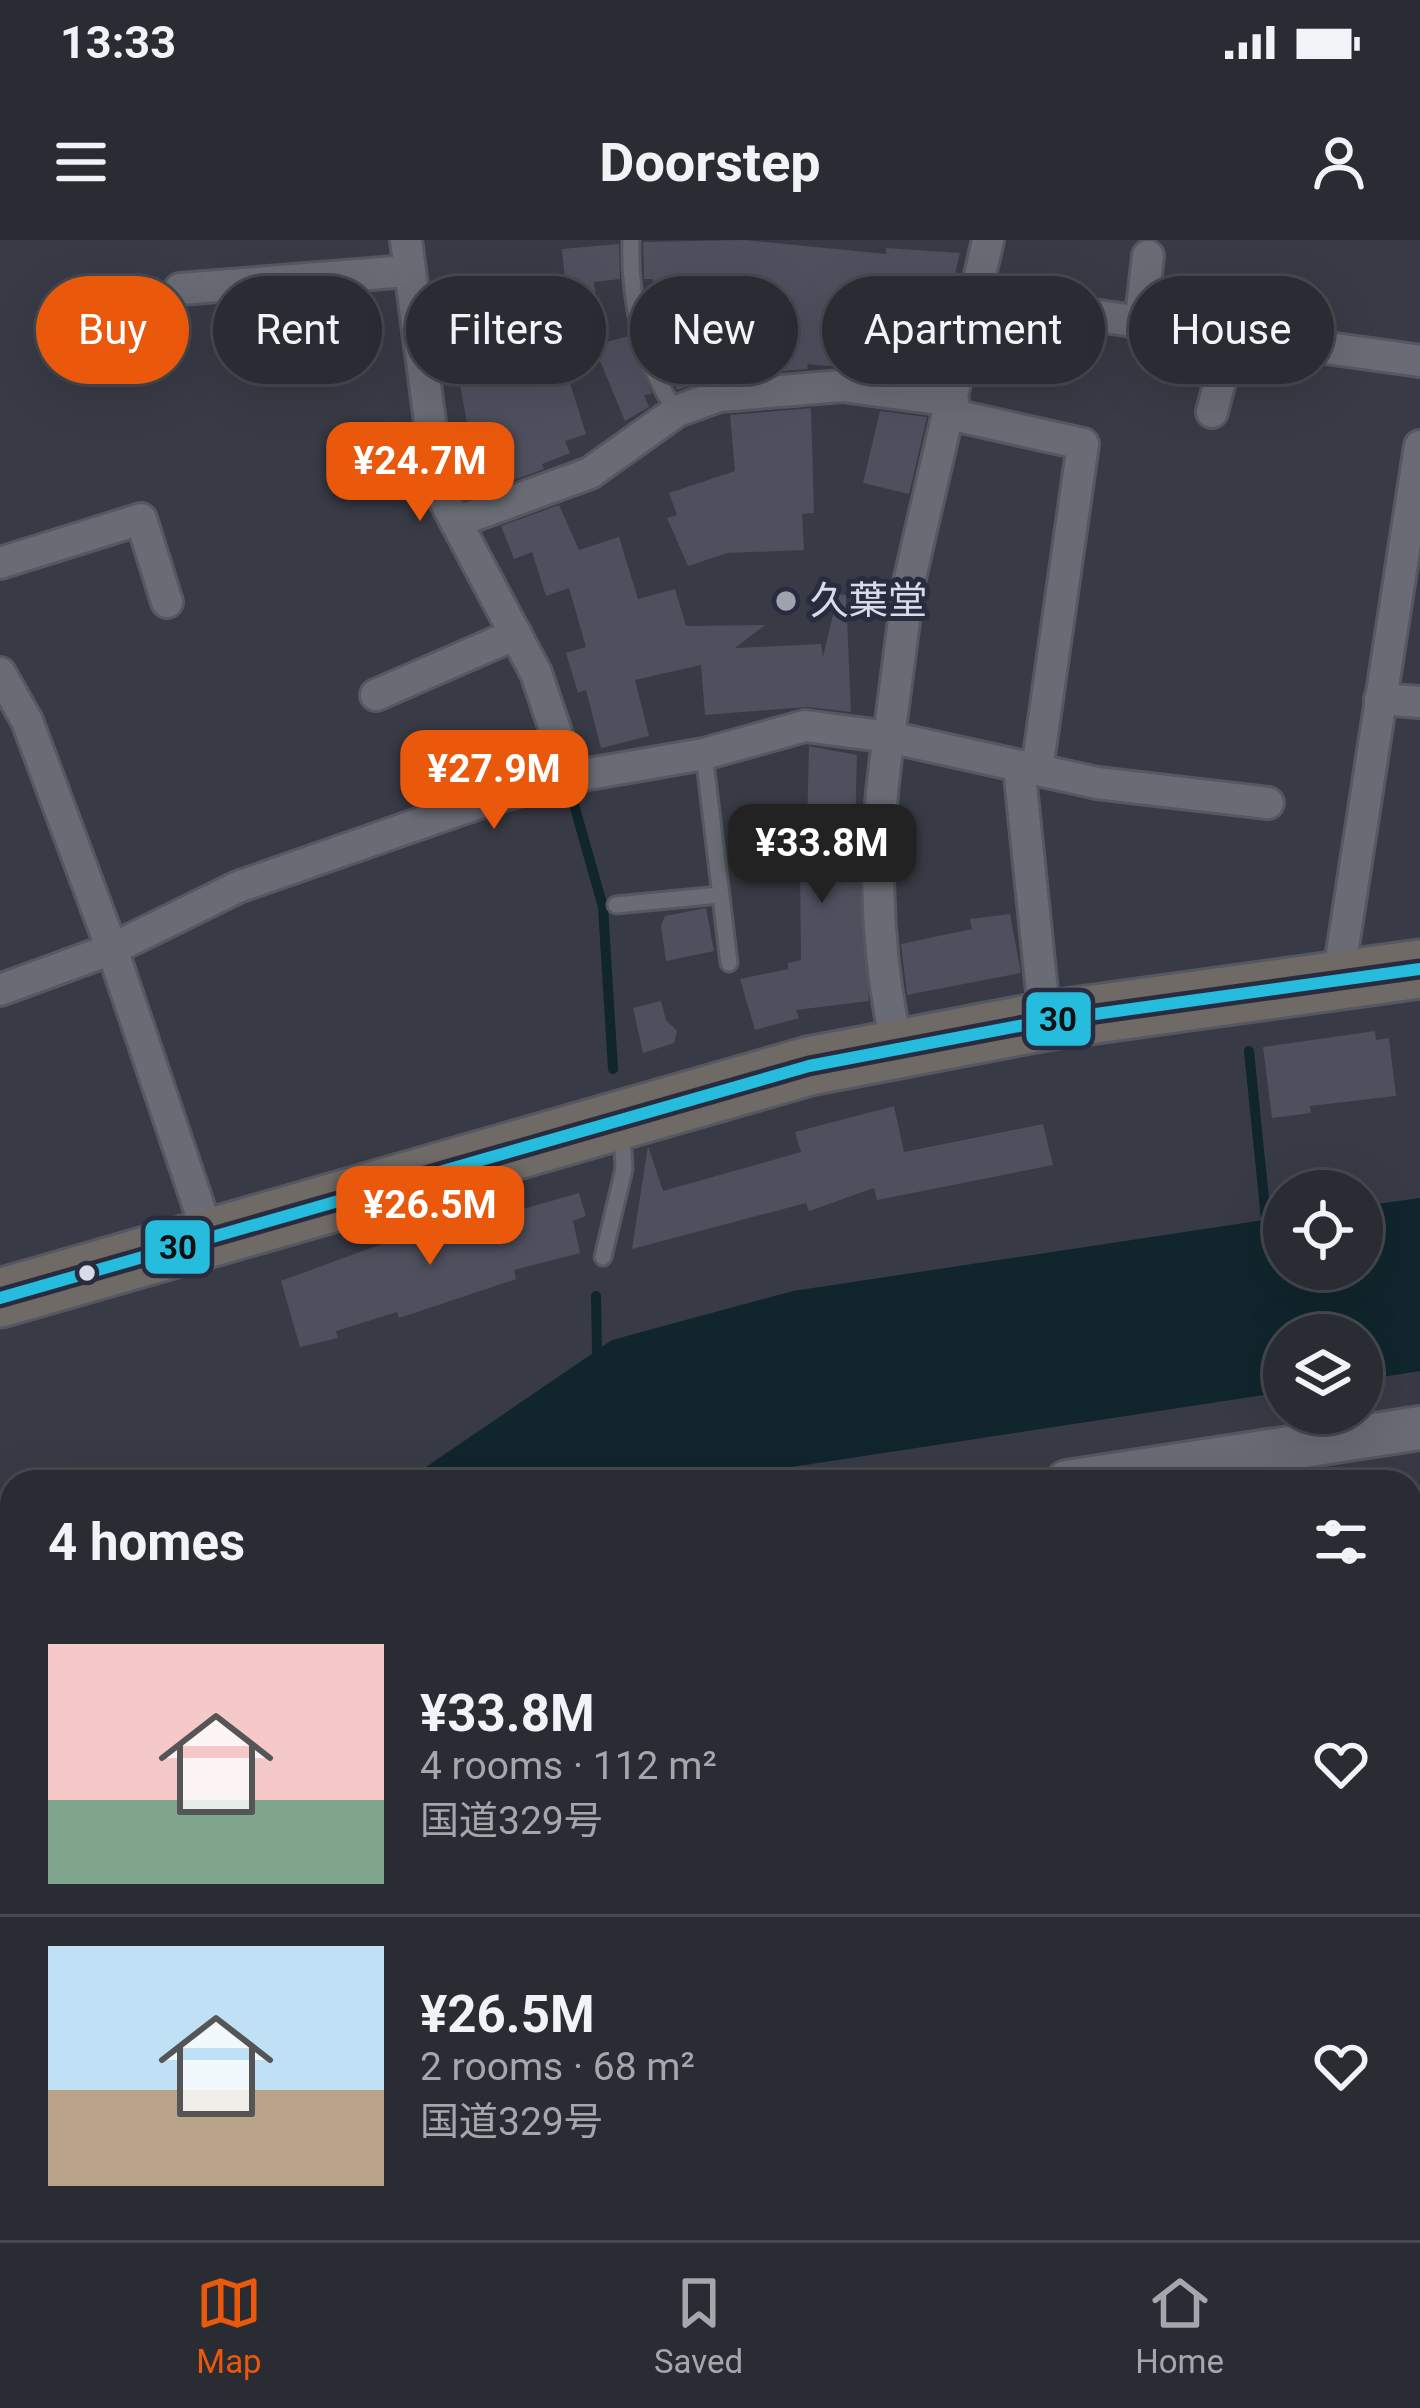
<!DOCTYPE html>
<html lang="en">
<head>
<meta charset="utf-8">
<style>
	:root { --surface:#2a2c34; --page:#32343c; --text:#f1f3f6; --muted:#a5a7ac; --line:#46484f; --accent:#ea580c }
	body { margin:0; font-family:Roboto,"Noto Sans JP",sans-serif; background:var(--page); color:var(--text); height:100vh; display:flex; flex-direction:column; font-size:45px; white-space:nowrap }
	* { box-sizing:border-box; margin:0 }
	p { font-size:39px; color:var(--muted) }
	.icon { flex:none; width:66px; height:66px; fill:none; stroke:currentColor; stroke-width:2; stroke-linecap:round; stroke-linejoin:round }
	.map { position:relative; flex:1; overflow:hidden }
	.drawer { position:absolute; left:0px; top:1230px; width:1422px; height:771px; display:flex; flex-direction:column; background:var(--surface); border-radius:36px 36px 0 0; box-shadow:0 12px 48px #0002,0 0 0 3px var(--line) }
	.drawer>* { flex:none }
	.guide { position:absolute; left:36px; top:36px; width:1350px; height:108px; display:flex; gap:24px }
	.buttons { position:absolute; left:1263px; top:930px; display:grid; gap:24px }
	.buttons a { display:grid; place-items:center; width:120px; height:120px; border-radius:50%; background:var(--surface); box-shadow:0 12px 48px #0002,0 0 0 3px var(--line); font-size:60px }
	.price { position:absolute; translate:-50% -102px; padding:0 27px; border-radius:24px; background:var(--accent); color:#fff; font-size:39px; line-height:78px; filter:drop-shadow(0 3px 6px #0008) }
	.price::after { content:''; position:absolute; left:50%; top:72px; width:36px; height:27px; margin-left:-18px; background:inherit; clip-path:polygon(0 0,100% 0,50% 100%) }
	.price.on { background:#222; color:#fff }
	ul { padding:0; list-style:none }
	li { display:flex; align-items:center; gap:36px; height:300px; padding:0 48px }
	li+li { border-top:3px solid var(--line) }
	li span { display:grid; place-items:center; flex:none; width:336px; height:240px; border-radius:0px; color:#555 }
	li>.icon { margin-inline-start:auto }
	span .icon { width:144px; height:144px; fill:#fffc; stroke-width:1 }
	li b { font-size:51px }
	h2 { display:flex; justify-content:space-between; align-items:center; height:144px; padding:0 48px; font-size:51px }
	.chip { padding:0 42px; border-radius:54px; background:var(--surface); box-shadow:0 12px 48px #0002,0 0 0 3px var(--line); font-size:42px; line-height:108px }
	.chip.on { background:var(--accent); color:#fff }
	.status { display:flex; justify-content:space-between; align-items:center; height:84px; padding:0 60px; background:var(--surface); direction:ltr }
	.status svg { height:33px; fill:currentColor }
	header { display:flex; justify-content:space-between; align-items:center; height:156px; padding:0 48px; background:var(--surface); font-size:54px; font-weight:700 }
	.tab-bar { display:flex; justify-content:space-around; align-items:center; height:168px; border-top:3px solid var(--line); background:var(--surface); font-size:33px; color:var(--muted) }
	.tab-bar a { display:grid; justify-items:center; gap:6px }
	.tab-bar .on { color:var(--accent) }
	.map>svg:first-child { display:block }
	.water { fill:#10262c }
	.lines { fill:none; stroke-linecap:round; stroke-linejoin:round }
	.stream { stroke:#10262c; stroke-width:10 }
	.building { fill:#4e505e }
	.lane-casing { stroke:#555761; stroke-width:21 }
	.street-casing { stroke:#555761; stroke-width:36 }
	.secondary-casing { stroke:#555761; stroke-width:48 }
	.highway-casing { stroke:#555761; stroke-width:63 }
	.path { stroke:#72737b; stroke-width:6; stroke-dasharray:6 6; stroke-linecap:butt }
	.lane { stroke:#6a6c75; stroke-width:15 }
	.street { stroke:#6a6c75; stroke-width:30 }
	.secondary { stroke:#6a6c75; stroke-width:42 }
	.highway { stroke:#6f6a66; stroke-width:57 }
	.bus-1-casing { stroke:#292b3f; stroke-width:21 }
	.bus-1 { stroke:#26bcdd; stroke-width:12 }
	.poi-dot { fill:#a0a3af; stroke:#292b3f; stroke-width:4.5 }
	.bus-dot { fill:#d8dbe8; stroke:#292b3f; stroke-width:4.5 }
	.labels { text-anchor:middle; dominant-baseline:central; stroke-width:10; stroke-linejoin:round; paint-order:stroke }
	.poi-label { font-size:39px; fill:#d8dbe8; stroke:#292b3f; text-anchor:start }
	.line-badge { stroke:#292b3f; stroke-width:4.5 }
	.pale-badge-label { font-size:33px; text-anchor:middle; font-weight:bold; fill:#111 }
</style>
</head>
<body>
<div class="status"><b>13:33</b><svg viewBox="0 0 49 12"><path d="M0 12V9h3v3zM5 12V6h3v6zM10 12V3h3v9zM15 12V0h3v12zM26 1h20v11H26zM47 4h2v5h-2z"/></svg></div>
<header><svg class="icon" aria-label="menu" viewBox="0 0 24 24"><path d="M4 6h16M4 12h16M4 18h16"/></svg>Doorstep<svg class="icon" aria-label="person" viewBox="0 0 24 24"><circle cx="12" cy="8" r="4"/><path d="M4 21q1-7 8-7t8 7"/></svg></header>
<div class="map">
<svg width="1420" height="2000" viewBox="0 0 1420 2000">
	<rect width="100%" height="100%" fill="#383a45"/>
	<g class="water">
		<path d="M1420 958V1131L1362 1140V1095H1284V1152L693 1242H404L612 1100 793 1051 1284 977V1029H1362V966Z"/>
		<path d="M12 1598V1799L0 1809V1609Z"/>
	</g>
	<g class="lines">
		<g class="stream">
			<path d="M573 561 603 667 613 829"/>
			<path d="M1249 811 1266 979"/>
			<path d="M596 1056 597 1112"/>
		</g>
	</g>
	<g class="building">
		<path d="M744 0 886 14V8L960 13 934 123 840 99 839 127 807 124 808 129 717 137 677 150 652 89 653 39H644L643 2Z"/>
		<path d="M619 4 620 39 594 42 602 103 629 96 652 154 644 155 649 167 625 181 595 109 563 121 586 194 565 201 570 213 542 224 544 229 465 258 460 236 470 233 465 218 473 215 460 145 456 90 569 82 562 9Z"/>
		<path d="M811 168 814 273 802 274 804 310 727 313 688 326 667 278 677 275 669 253 735 231 730 175Z"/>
		<path d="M880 171 927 177 909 254 863 243Z"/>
		<path d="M559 265 579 310 619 297 638 359 675 349 686 386 765 385 735 408 821 404 823 417 838 354 846 355 851 472 807 467 705 475 701 425 635 440 649 496 601 508 586 450 578 453 566 413 586 407 569 348 546 356 532 312 514 319 501 286Z"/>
		<path d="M809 506 857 515 854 629H859L869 761 796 770 799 778 755 790 740 739 788 729V723L801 720 800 630H806Z"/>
		<path d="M706 668 714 711 666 721 661 686 665 676Z"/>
		<path d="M1010 674 1021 733 907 755 901 704 972 689 970 679Z"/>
		<path d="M661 761 666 780 677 791 674 803 643 813 633 768Z"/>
		<path d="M1375 791 1376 800 1389 798 1396 856 1310 866 1311 873 1272 878 1263 807Z"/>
		<path d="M894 866 904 912 1043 884 1053 925 877 960 874 948 809 971 806 963 632 1009 648 906 663 951 801 912 795 892Z"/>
		<path d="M579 953 586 976 573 981 580 1013 514 1030 516 1039 399 1078 397 1072 336 1091 338 1098 300 1107 281 1041 425 988 496 969 498 976Z"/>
	</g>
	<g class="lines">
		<g class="lane-casing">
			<g id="lane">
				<path d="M631 0C629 55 642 127 677 171"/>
				<path d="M704 514 729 723"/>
				<path d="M616 665 719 655"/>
				<path d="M603 1017 624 929 622 891"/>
			</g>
		</g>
		<g class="street-casing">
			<g id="street">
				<path d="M406 0 439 250 536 433 571 537"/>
				<path d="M180 49 408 31"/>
				<path d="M977 59 1420 121"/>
				<path d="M1140 85 1148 16"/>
				<path d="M1212 172 1232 94"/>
				<path d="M949 174 1083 204 1037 530"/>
				<path d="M456 282 590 233 677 171 719 156 842 146 953 161"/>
				<path d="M0 323 141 279 167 362"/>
				<path d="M0 433 27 481 112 709 209 997"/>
				<path d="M376 455 516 394"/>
				<path d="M1380 459 1420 462"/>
				<path d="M1019 526 1045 781"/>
				<path d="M1338 739 1420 206"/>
				<path d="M0 750 112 709 238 647 493 558 571 537 704 514 805 486 889 497 909 342 988 0"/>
				<path d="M897 806C874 706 873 598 889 497L1097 543 1268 563"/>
				<path d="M0 1881 12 1871"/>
			</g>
		</g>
		<g class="secondary-casing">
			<g id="secondary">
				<path d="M1067 1242 1420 1188"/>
				<path d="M1410 1406 1420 1404"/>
				<path d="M539 1989 542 2000"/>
				<path d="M872 1989 874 2000"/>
				<path d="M1375 1989 1377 2000"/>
				<path d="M156 1998 196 1989"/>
			</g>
		</g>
		<g class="highway-casing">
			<path id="highway" d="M0 1058 809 826 1045 781 1420 729"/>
		</g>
		<g class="path">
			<path d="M0 1461 12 1475"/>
			<path d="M1410 1709 1420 1707"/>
		</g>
		<use href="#lane" class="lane"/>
		<use href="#street" class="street"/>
		<use href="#secondary" class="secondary"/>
		<use href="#highway" class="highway"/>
		<g class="bus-1-casing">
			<path id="bus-1" d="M0 1058 809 826 1045 781 1420 729"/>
		</g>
		<use href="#bus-1" class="bus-1"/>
	</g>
	<circle class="poi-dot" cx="786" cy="361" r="12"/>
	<circle class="bus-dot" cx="87" cy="1033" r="10"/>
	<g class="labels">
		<g class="poi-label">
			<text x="810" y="361">久葉堂</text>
		</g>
	</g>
	<g class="line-badge">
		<rect x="1024" y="750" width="69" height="58" rx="12" fill="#26bcdd"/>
		<rect x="143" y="978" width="69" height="58" rx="12" fill="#26bcdd"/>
	</g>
	<g class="pale-badge-label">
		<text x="1058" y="791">30</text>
		<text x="178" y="1019">30</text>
	</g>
</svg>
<div class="buttons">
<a><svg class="icon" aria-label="locate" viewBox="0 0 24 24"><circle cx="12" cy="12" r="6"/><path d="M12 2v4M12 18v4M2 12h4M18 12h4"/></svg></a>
<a><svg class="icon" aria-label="layers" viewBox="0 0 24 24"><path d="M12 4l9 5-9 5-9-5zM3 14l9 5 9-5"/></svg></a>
</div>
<b class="price" style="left:420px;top:284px">¥24.7M</b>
<b class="price" style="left:494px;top:592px">¥27.9M</b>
<b class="price on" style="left:822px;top:666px">¥33.8M</b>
<b class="price" style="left:430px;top:1028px">¥26.5M</b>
<div class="guide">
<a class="chip on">Buy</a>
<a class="chip">Rent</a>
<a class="chip">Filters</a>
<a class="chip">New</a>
<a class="chip">Apartment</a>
<a class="chip">House</a>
</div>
<section class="drawer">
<h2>4 homes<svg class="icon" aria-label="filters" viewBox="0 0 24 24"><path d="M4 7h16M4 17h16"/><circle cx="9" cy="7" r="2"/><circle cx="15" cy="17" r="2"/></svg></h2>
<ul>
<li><span style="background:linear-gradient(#f6c9c9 65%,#7fa58c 0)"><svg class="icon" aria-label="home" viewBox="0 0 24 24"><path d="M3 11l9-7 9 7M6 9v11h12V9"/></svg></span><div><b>¥33.8M</b><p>4 rooms · 112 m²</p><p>国道329号</p></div><svg class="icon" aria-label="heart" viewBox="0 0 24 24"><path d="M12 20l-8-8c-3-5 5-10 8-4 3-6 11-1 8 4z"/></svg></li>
<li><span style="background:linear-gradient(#bfe0f5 60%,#b9a48a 0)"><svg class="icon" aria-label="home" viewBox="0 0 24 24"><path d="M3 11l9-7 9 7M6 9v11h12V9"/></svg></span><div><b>¥26.5M</b><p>2 rooms · 68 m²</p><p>国道329号</p></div><svg class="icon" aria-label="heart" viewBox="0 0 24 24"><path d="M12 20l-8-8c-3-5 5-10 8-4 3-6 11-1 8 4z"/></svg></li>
</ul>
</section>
</div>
<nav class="tab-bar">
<a class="on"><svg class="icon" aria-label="map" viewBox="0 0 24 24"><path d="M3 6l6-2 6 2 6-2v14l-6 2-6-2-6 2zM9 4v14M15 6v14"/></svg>Map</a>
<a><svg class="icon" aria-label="saved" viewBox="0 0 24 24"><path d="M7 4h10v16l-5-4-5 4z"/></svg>Saved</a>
<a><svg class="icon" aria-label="home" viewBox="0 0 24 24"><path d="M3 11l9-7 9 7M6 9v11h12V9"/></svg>Home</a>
</nav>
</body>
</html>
